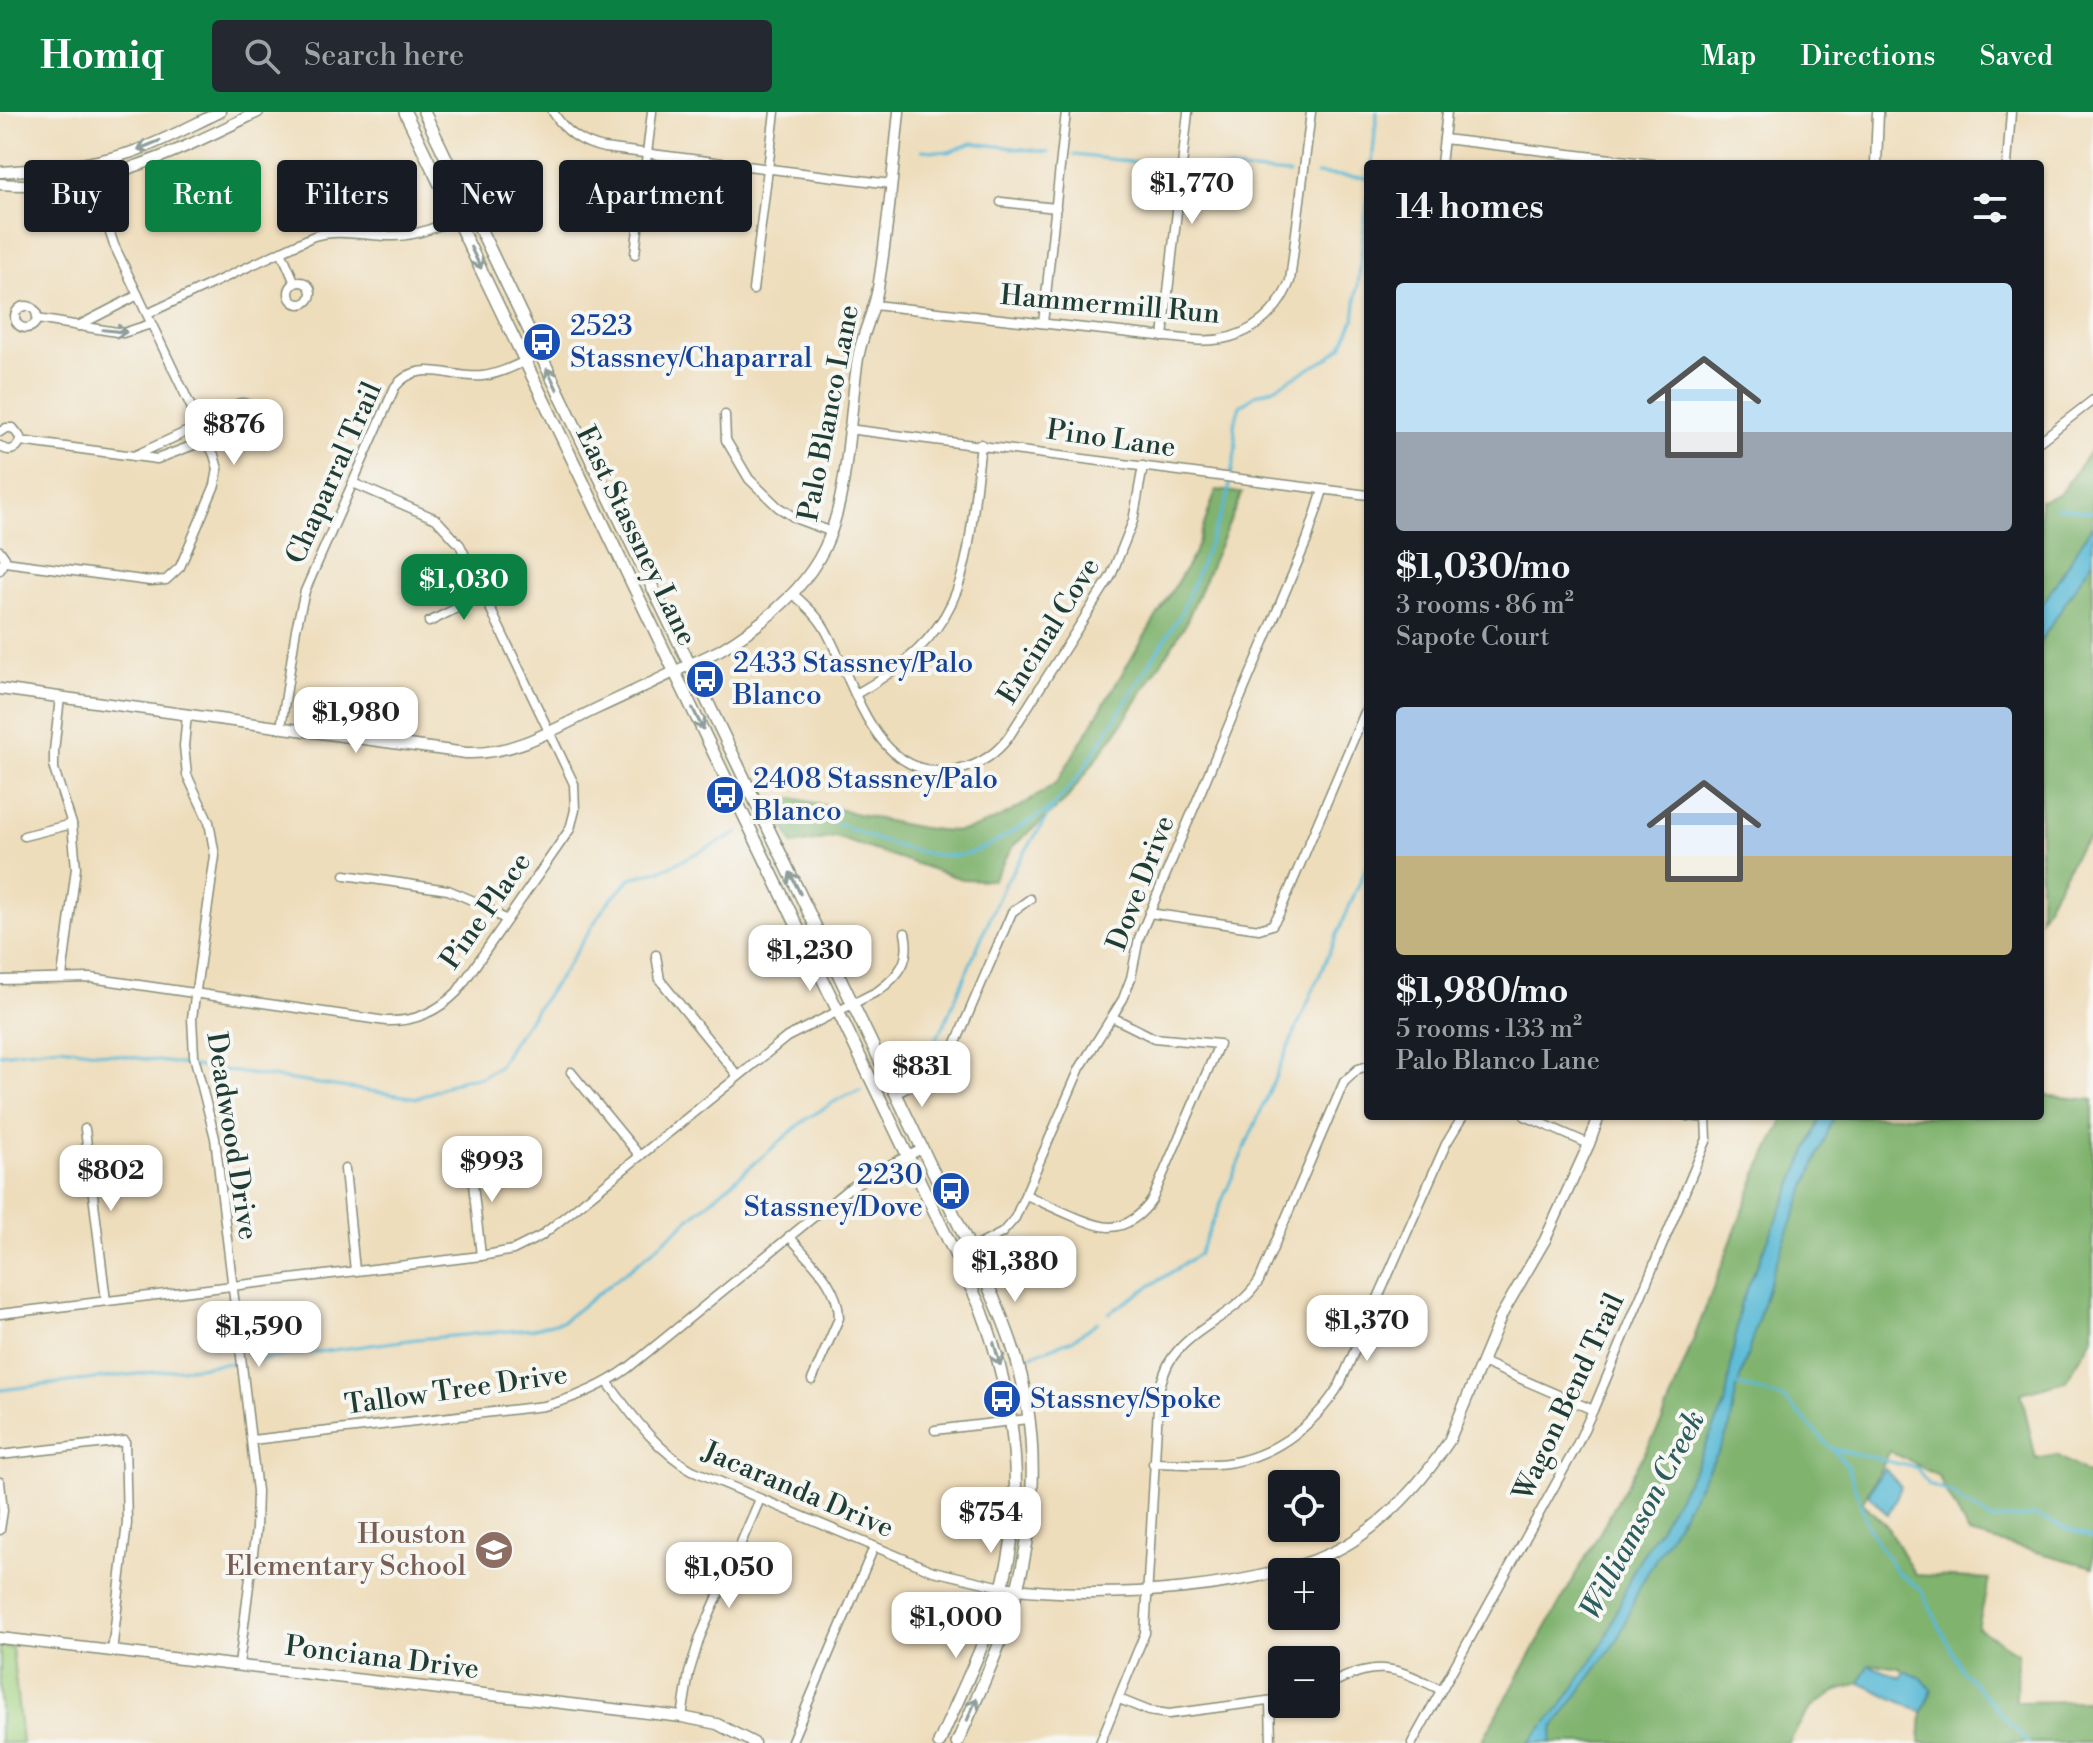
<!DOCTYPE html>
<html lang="en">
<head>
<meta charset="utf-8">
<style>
	:root { --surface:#171b24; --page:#242831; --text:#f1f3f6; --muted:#9ea1a6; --accent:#0b8043 }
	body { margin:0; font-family:"Libre Bodoni",serif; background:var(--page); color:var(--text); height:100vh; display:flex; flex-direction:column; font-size:30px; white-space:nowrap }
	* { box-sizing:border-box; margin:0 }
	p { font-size:26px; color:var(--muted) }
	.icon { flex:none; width:44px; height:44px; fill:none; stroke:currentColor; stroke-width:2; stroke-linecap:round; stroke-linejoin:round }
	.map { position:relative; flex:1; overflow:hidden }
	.panel { position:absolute; left:1364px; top:48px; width:680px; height:960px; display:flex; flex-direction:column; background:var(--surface); border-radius:8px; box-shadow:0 2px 6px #0004 }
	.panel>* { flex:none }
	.banner { position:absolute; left:24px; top:48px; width:760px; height:72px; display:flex; gap:16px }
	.tools { position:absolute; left:1268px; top:1358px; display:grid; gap:16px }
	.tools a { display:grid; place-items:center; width:72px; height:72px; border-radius:8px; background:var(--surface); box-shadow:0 2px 6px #0004; font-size:40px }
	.price { position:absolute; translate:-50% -68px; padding:0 18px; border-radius:16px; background:#fff; color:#222; font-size:26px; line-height:52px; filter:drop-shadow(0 2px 4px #0008) }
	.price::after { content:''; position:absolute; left:50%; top:48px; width:24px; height:18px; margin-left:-12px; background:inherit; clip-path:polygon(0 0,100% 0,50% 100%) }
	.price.on { background:var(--accent); color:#fff }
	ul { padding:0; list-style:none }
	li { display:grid; align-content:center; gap:16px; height:424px; padding:0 32px }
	li span { display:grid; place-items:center; height:248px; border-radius:8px; color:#555 }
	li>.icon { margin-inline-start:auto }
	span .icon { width:144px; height:144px; fill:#fffc; stroke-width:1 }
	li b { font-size:34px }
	h2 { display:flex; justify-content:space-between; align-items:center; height:96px; padding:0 32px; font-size:34px }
	.pill { padding:0 28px; border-radius:8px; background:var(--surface); box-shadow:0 2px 6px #0004; font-size:28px; line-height:72px }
	.pill.on { background:var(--accent); color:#fff }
	header { display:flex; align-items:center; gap:48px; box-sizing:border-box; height:112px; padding:0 40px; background:var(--accent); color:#fff }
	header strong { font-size:38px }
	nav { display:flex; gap:44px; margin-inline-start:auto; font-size:28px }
	.search { width:560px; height:72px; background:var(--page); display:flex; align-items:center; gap:20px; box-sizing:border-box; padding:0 28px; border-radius:8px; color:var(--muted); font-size:30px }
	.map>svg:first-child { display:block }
	.green { fill:#a1d17f; stroke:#60875a; stroke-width:2 }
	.forest { fill:#80b36e; stroke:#507851; stroke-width:2 }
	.water { fill:#58b9d6; stroke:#3c7b85; stroke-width:2 }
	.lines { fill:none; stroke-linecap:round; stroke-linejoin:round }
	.stream { stroke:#58b9d6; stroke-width:3 }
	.minor-casing { stroke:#868d78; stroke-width:11 }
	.tertiary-casing { stroke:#868d78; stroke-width:13 }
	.secondary-casing { stroke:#868d78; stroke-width:14 }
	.minor { stroke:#fff; stroke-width:8 }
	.tertiary { stroke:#fff; stroke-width:10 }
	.secondary { stroke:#fff; stroke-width:11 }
	.oneway { stroke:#8f9e9a }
	.labels { text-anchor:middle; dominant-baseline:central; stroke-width:8; stroke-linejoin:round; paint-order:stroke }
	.street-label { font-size:28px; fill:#1f3d34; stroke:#f6f6f2 }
	.transit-label { font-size:28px; fill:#164399; stroke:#f6f6f2; text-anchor:start }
	.education-label { font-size:28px; fill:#785e54; stroke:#f6f6f2; text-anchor:end }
	.water-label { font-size:30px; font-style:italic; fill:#2d5c5c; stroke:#f6f6f2 }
</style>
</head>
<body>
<header>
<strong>Homiq</strong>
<div class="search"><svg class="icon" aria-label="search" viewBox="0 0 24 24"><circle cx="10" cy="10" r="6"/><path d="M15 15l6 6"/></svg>Search here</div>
<nav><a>Map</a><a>Directions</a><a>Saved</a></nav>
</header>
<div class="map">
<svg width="2093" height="1631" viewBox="0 0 2093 1631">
	<rect width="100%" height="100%" fill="#f6f6f2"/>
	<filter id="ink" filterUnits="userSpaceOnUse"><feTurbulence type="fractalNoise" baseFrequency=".0125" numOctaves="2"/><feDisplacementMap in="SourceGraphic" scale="16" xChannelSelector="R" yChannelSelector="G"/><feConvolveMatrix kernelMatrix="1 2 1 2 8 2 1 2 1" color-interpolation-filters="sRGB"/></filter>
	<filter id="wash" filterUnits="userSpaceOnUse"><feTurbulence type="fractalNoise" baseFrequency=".006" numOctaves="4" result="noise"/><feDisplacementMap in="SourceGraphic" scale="32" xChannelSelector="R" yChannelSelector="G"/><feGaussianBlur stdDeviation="1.8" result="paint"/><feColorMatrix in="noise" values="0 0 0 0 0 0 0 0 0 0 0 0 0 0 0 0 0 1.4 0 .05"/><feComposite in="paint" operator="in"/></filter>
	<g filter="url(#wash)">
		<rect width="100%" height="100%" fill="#edb"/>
		<path class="green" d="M0 1534 12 1536 22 1631H0Z"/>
		<g class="forest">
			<path d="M2093 335V723L2079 736 2040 806V388L2059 383Z"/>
			<path d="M1216 378 1242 381 1185 513 1118 618 1065 689 1013 734 993 768 962 767 835 725 793 733 773 691 793 686C830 694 939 727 970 717 1002 708 1030 689 1057 670L1194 442Z"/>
			<path d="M2040 983 2093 988V1225L2066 1269 2021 1281 2036 1347 2057 1343 2093 1365V1455L1969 1422 1938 1364 1890 1339 1862 1391 1886 1413 1915 1463 1989 1467 1978 1516 2017 1541 2016 1590 2093 1589V1631H1920L1922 1600 1931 1582 1900 1556 1871 1552 1862 1570C1819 1585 1810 1591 1789 1631H1481L1661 1312 1757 1062 1785 1004H2040Z"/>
		</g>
		<g class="water">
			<path d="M2093 412V448L2040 530V496Z"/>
			<path d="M1822 1004H1834L1774 1156 1736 1280 1730 1314 1722 1334 1640 1474 1618 1527 1554 1615 1551 1631H1528L1561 1595 1605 1528 1632 1461 1695 1356 1725 1293 1740 1193Z"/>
			<path d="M1884 1356 1901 1375 1888 1403 1868 1382Z"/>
			<path d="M1869 1553 1901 1566 1905 1559 1921 1566 1932 1578 1922 1600 1860 1571Z"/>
		</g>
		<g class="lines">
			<g class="stream">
				<path d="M922 38 949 40 972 31 1048 40"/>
				<path d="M1074 43 1169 54"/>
				<path d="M1372 52 1377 0"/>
				<path d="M1194 54 1289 62"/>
				<path d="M1317 62 1368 66"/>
				<path d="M2055 395 2093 400"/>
				<path d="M776 703C802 690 849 718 875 727 900 735 933 746 960 743 988 740 1027 710 1052 695"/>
				<path d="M0 942 61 935 418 986 463 967 481 965 499 954 512 931 562 862 605 794 631 766 662 758 738 721"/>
				<path d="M900 958 927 941 943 915 1004 773 1054 694 1079 664 1181 502 1227 387 1236 335 1234 313 1240 294 1255 283 1272 277 1327 247 1342 234 1354 208 1368 85"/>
				<path d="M1109 1201 1199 1142 1368 751"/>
				<path d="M1032 1243 1072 1228 1098 1210"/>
				<path d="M257 1248 417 1227 532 1217 563 1209 645 1145 805 1008 839 987 860 978"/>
				<path d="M1735 1272 1785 1287 1847 1353 1869 1416 1896 1459 1921 1477 1961 1557 2028 1631"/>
				<path d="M0 1278 231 1251"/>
				<path d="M1833 1337 1917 1356 1928 1373 1953 1381 1964 1392 1976 1397 1991 1408 2035 1404 2093 1427"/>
			</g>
		</g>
	</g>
	<g filter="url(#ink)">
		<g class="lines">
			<g class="minor-casing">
				<g id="minor">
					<path d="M553 0C565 20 581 31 604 36L891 72"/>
					<path d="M1444 27 1653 52"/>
					<path d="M1441 52 1447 0"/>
					<path d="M2007 52 2011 0"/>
					<path d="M1001 90 1056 96"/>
					<path d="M281 139 295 171"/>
					<path d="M635 142 652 0"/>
					<circle cx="300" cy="181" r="11"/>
					<path d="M753 178 775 0"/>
					<path d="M874 193 1194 228C1238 232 1274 210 1290 169L1311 0"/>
					<circle cx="26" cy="205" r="11"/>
					<path d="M147 202 314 124C342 116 366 125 394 124 422 124 447 110 471 99"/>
					<path d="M37 207 123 221 151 212"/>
					<path d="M1043 211 1066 0"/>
					<path d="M78 214 138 183"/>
					<path d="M1163 225 1188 0"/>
					<circle cx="242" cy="302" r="11"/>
					<path d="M725 303 726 328 749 367 778 395 797 407 832 420"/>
					<path d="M848 317 1368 383"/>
					<path d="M0 320 6 316H13L20 325C20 337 9 342 0 334"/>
					<path d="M20 329 157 347 194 333 204 321 231 307"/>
					<path d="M2040 329 2093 288"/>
					<path d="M134 344 188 319 204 321"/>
					<path d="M0 439 5 446 0 458"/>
					<path d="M5 450 150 469 166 468 180 455 215 373 218 357 214 343 114 133 100 91 92 50"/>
					<path d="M792 481C804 492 817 503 825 517 855 570 872 666 951 659 975 656 994 644 1008 626L1111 464 1133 409 1143 354"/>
					<path d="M429 510 485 482"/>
					<path d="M856 582C974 516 966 453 981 332"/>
					<path d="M60 585 54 639V657L72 712 76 756 62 865"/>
					<path d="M187 602 184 634 187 663 209 710 215 744 192 906 194 944 215 1026 257 1379 256 1417 239 1553"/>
					<path d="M281 616 296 517 305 479 395 275C418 245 451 267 482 264 502 262 522 250 540 242"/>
					<path d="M24 724 72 712"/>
					<path d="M345 763 448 778 481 792 506 808"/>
					<path d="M1149 801 1259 817 1272 813 1279 802 1368 593"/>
					<path d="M656 843 660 868 738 964"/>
					<path d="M0 868 91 866 386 909C415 910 437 900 457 880L570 717 575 698 574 672 460 433 436 407 353 371"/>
					<path d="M571 960 640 1044"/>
					<path d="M896 981C919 971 937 961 952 940L1012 800 1030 787"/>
					<path d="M1525 1004 1589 1032"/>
					<path d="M85 1017 106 1189"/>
					<path d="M470 1045 481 1144"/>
					<path d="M345 1057 355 1159"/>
					<path d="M1026 1083C1045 1091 1091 1115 1110 1115 1128 1115 1143 1101 1152 1088L1219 932 1154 926 1112 905"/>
					<path d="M789 1124C809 1148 839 1172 839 1206L812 1268"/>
					<path d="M956 1145 1002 1121 1015 1106 1080 956 1123 887 1131 866 1139 826 1307 428 1323 378"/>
					<path d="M0 1202 481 1144 513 1138 541 1124 787 925 878 879C900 863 911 848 905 821"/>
					<path d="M1482 1250 1593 1298"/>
					<path d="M608 1271C633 1304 655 1337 692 1358L933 1459 1002 1475"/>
					<path d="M935 1318 1028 1307"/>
					<path d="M252 1328 544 1294C575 1286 602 1275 628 1256L847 1078 873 1061 922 1037"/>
					<path d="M0 1343 125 1329 127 1411 112 1540"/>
					<path d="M1153 1351C1174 1351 1195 1353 1215 1352 1268 1350 1314 1315 1340 1272L1446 1032 1463 1004"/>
					<path d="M0 1370 3 1399 0 1418"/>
					<path d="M1326 1574C1377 1548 1392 1553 1441 1578"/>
					<path d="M1119 1587 1149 1599 1169 1602 1282 1587"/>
					<path d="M1270 1590 1271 1631"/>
					<path d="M682 1605 689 1561 700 1525 760 1387"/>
					<path d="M791 1631 874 1435"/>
					<path d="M1100 1631 1145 1521 1159 1278C1162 1268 1165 1257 1170 1249 1191 1215 1236 1204 1259 1169L1344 970 1358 957 1368 954"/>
					<path d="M1412 1631 1575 1337 1593 1298 1707 1027 1706 1006 1687 1004"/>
				</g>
			</g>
			<g class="tertiary-casing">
				<g id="tertiary">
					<path d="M1876 52 1878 0"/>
					<path d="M0 60C43 57 87 54 129 41 160 31 190 14 220 0"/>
					<path d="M0 72C99 80 172 42 258 0"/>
					<path d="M0 577 466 641C514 643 556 616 598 596 639 577 680 557 720 538 760 514 803 480 824 437 849 386 849 303 858 246 862 222 874 200 878 176 888 118 893 58 899 0"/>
					<path d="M1002 1475C1094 1489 1273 1480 1353 1429 1391 1404 1424 1367 1449 1329L1502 1202 1545 1128 1589 1032 1599 1004"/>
					<path d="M0 1526 682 1605 717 1612 754 1631"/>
				</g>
			</g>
			<g class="secondary-casing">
				<g id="secondary">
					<path d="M405 0 980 1194C1016 1288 1029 1391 998 1489 983 1538 959 1584 939 1631"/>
					<path d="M424 0 971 1138C986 1169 1001 1200 1012 1233 1042 1320 1037 1421 1008 1508 994 1550 975 1590 957 1631"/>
				</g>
			</g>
			<use href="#minor" class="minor"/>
			<use href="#tertiary" class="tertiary"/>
			<use href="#secondary" class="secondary"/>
		</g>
		<defs><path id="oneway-shaft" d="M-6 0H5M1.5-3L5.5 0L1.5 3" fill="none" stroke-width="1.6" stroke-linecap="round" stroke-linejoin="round" transform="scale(2)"/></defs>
		<g class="oneway">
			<use href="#oneway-shaft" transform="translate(149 33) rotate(158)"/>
			<use href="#oneway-shaft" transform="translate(476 146) rotate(64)"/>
			<use href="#oneway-shaft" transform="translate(115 219) rotate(6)"/>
			<use href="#oneway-shaft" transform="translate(552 267) rotate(-116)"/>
			<use href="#oneway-shaft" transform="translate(698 607) rotate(64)"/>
			<use href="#oneway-shaft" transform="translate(795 771) rotate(-116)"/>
			<use href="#oneway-shaft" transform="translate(997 1242) rotate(74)"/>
			<use href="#oneway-shaft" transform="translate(972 1597) rotate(-67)"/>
		</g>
	</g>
	<defs>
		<g id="bus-disc" transform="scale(2)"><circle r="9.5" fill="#1a4fb4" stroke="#f6f6f2"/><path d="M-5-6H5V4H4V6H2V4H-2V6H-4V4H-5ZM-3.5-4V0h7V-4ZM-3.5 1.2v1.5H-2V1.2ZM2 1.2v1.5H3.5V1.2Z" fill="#fff"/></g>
		<g id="school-disc" transform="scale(2)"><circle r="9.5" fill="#8d6e63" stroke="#f6f6f2"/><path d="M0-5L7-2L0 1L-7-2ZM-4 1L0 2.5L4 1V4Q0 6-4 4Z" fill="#fff"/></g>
	</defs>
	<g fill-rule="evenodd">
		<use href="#bus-disc" x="542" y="230"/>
		<use href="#bus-disc" x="705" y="567"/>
		<use href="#bus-disc" x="725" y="683"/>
		<use href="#bus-disc" x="951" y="1079"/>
		<use href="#bus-disc" x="1002" y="1287"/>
		<use href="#school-disc" x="494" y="1438"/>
	</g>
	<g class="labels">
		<g class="street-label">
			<text transform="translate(1110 193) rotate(5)">Hammermill Run</text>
			<text transform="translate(829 301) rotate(-79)">Palo Blanco Lane</text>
			<text transform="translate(1111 327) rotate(8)">Pino Lane</text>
			<text transform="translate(334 361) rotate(-66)">Chaparral Trail</text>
			<text transform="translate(636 424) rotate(64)">East Stassney Lane</text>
			<text transform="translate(1049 519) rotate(-58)">Encinal Cove</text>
			<text transform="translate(1141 771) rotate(-69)">Dove Drive</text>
			<text transform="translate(486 799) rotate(-55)">Pine Place</text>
			<text transform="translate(232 1024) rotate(81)">Deadwood Drive</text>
			<text transform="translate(456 1278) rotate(-8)">Tallow Tree Drive</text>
			<text transform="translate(1569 1285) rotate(-65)">Wagon Bend Trail</text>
			<text transform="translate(798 1378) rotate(23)">Jacaranda Drive</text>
			<text transform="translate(382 1546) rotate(7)">Ponciana Drive</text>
		</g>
		<g class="transit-label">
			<text x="570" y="214">2523<tspan x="570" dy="32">Stassney/Chaparral</tspan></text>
			<text x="733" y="551">2433 Stassney/Palo<tspan x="733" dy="32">Blanco</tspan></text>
			<text x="753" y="667">2408 Stassney/Palo<tspan x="753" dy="32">Blanco</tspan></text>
			<text x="923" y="1063" text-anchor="end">2230<tspan x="923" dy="32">Stassney/Dove</tspan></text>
			<text x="1030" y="1287">Stassney/Spoke</text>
		</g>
		<g class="education-label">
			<text x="466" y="1422">Houston<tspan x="466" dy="32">Elementary School</tspan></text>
		</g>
		<g class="water-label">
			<text transform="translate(1643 1403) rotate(-62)">Williamson Creek</text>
		</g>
	</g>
</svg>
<div class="tools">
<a><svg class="icon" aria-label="locate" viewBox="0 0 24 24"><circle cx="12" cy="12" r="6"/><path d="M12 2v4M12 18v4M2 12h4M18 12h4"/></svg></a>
<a>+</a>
<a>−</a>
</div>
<b class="price" style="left:1192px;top:114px">$1,770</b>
<b class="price" style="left:234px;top:355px">$876</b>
<b class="price on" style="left:464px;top:510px">$1,030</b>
<b class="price" style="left:356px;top:643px">$1,980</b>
<b class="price" style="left:810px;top:881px">$1,230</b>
<b class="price" style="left:922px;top:997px">$831</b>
<b class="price" style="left:492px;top:1092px">$993</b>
<b class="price" style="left:111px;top:1101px">$802</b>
<b class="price" style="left:1015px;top:1192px">$1,380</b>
<b class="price" style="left:1367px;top:1251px">$1,370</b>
<b class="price" style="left:259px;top:1257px">$1,590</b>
<b class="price" style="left:991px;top:1443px">$754</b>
<b class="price" style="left:729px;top:1498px">$1,050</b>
<b class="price" style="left:956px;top:1548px">$1,000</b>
<div class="banner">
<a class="pill">Buy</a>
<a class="pill on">Rent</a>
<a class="pill">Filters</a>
<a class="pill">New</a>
<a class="pill">Apartment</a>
</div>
<section class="panel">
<h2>14 homes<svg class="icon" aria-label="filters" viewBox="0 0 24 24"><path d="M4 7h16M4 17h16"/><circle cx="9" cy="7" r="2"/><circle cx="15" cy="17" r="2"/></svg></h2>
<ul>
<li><span style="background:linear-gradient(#bfe0f5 60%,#9aa5b1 0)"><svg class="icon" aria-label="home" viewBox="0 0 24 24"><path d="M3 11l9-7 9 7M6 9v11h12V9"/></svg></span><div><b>$1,030/mo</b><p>3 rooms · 86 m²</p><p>Sapote Court</p></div></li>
<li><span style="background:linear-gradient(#a9c7e8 60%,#c2b280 0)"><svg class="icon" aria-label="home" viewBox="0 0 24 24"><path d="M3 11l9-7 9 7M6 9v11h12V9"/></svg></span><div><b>$1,980/mo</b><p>5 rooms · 133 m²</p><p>Palo Blanco Lane</p></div></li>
</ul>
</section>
</div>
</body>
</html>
